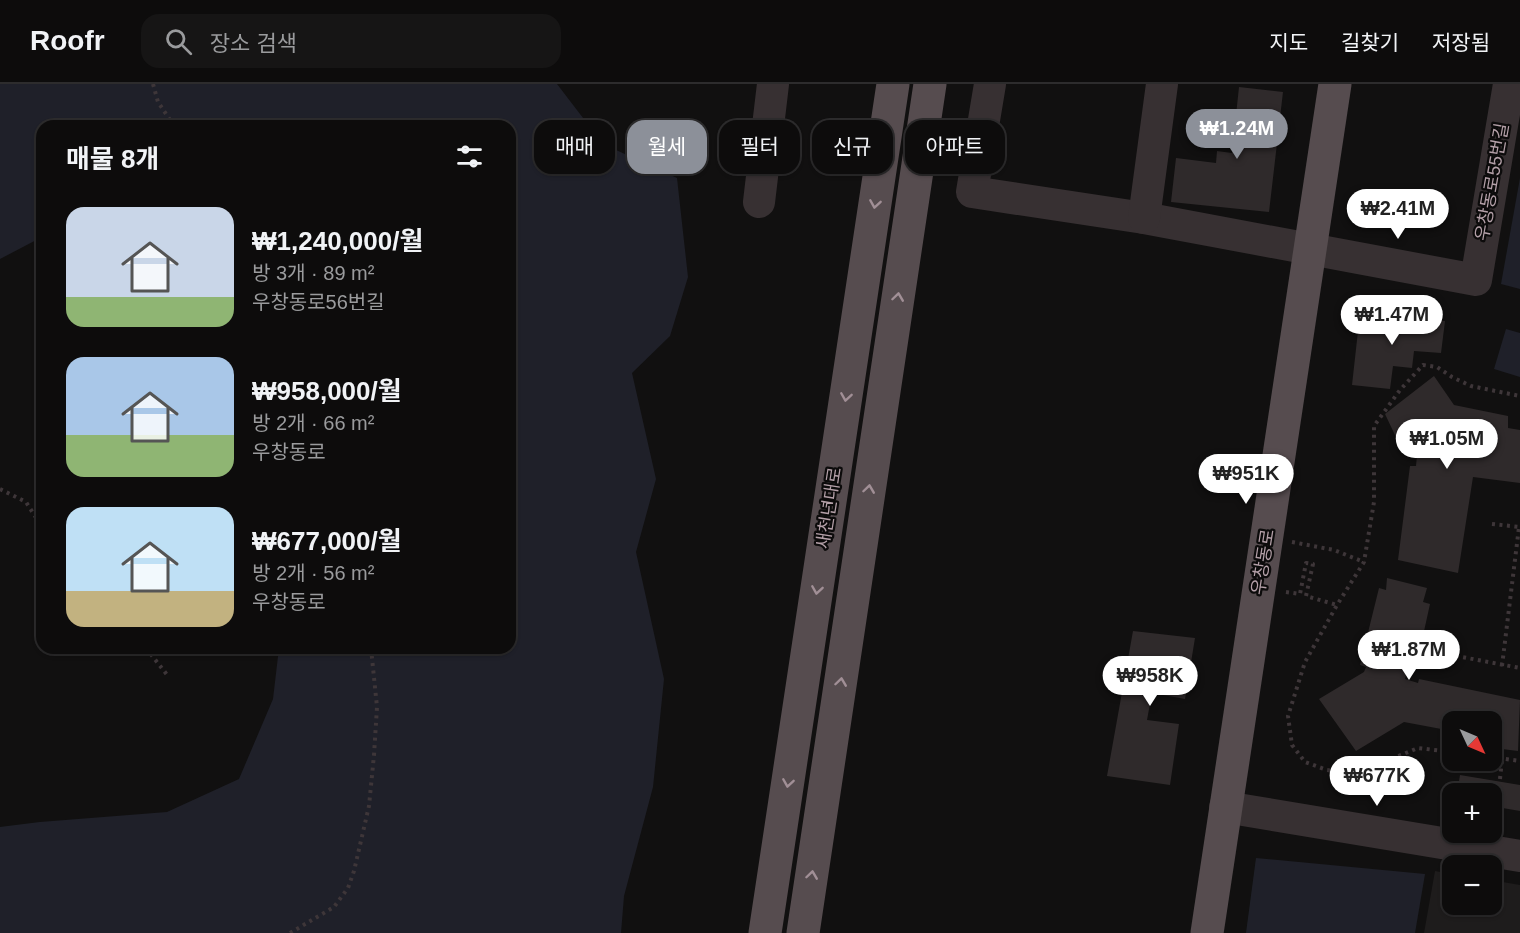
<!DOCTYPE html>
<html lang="ko">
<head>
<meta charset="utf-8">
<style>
	:root { --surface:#0d0c0c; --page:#161515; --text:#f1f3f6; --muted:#9a9b9d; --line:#2d2c2d; --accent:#8c9099 }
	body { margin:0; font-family:Helvetica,"Noto Sans KR",sans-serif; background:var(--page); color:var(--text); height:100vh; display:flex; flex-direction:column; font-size:22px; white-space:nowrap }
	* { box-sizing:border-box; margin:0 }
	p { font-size:20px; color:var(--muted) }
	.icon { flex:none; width:33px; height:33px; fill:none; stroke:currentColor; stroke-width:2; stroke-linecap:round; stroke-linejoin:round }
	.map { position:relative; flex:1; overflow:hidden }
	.side { position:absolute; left:36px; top:36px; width:480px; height:534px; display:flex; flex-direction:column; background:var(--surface); border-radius:18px; box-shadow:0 2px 4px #0004,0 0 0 2px var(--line) }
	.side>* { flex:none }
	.banner { position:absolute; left:534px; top:36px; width:570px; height:54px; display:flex; gap:12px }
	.needle { width:39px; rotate:134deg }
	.controls { position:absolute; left:1442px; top:627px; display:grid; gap:12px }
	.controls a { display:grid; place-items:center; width:60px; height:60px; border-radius:12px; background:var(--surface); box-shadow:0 2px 4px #0004,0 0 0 2px var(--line); font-size:30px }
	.price { position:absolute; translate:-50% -51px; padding:0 14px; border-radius:21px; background:#fff; color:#222; font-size:20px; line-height:39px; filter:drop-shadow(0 2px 3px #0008) }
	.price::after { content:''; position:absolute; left:50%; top:36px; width:18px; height:14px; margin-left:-9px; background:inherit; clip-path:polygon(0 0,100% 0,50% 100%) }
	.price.current { background:var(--accent); color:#fff }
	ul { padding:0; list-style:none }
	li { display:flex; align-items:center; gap:18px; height:150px; padding:0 30px }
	li span { display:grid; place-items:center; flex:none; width:168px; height:120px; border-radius:18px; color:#555 }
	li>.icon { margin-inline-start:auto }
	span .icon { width:72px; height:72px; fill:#fffc; stroke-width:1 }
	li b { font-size:26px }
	h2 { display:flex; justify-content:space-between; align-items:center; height:72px; padding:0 30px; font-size:26px }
	.pill { padding:0 21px; border-radius:18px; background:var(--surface); box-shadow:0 2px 4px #0004,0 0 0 2px var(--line); font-size:21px; line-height:54px }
	.pill.current { background:var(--accent); color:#fff }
	header { display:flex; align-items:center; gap:36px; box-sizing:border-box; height:84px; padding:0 30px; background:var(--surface); border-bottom:2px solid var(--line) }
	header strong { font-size:28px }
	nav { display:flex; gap:33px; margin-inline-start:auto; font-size:21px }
	.search { width:420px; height:54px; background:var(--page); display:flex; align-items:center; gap:15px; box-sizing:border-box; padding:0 21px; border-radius:18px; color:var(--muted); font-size:22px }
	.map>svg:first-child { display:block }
	.built { fill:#1e1c1c }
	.green { fill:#1f2029 }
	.building { fill:#2f2a2b }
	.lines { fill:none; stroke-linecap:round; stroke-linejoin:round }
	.path { stroke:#3e3639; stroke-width:4; stroke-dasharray:3 4.5; stroke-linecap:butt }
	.minor { stroke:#373032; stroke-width:32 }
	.major { stroke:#564c4f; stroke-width:33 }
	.oneway { stroke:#a18f96 }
	.labels { text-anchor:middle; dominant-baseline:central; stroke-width:4.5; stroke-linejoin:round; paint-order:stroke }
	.street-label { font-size:18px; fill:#b4a0a8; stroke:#0c0b0b }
</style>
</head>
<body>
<header>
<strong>Roofr</strong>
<div class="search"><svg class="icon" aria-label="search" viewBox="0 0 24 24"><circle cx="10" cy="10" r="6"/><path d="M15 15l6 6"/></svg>장소 검색</div>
<nav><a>지도</a><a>길찾기</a><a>저장됨</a></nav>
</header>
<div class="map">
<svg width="1520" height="849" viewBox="0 0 1520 849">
	<rect width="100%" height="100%" fill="#111010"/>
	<path class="built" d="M1435 787 1452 790V820H1491V796L1520 801V849H1424Z"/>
	<g class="green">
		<path d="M0 0H557L603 60 677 94 688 193 670 252 632 289 656 395 636 468 664 595 653 703 624 812 621 849H0V743L40 738 167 728 239 695 273 615 279 564H510V42H42V153L0 175Z"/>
		<path d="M1520 94V205L1501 200Z"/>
		<path d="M1506 245 1520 249V293L1494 285Z"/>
		<path d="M1256 774 1425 790 1415 849H1246Z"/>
	</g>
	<g class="building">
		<path d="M1239 3 1283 8 1269 128 1171 118 1176 74 1216 79 1217 67 1232 69Z"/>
		<path d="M1360 229 1445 237 1441 269 1414 267 1412 284 1393 282 1390 305 1352 301Z"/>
		<path d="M1434 292 1454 321 1508 332V344L1520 346V399L1473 393 1458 489 1398 476 1410 382H1416L1417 371 1412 365 1403 368 1385 330Z"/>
		<path d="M1387 494 1427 504 1423 518 1430 520 1417 579 1410 577 1405 595 1418 599 1419 595 1520 616 1518 667 1502 665 1503 657 1491 655V638H1452V647L1404 638 1356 667 1319 615 1364 588 1366 583 1360 581 1379 504 1386 506Z"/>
		<path d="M1133 547 1195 554 1185 615 1152 609 1147 636 1179 640 1170 701 1107 692Z"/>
		<path d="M1460 691 1520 701V727L1491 722V710H1457Z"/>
	</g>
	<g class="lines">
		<g class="path">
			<path d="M153 0 158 18 174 42"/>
			<path d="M0 405 26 418 42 443"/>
			<path d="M1492 440 1520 443"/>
			<path d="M1292 458 1334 466 1364 478"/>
			<path d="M1286 508 1300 510 1306 479 1313 480 1306 512 1337 521"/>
			<path d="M146 564 168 592"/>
			<path d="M1441 569 1520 584"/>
			<path d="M1502 582 1519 443"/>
			<path d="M1452 668 1418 664 1355 690 1327 686 1305 678 1292 661 1288 632 1305 578 1337 521 1364 478 1374 418V342L1400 306 1423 281 1437 283 1452 293 1471 302 1520 312"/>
			<path d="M1491 673 1520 677"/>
			<path d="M1500 695 1502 675"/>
			<path d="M290 849 334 823 348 804 354 787 369 722 374 671 377 623 371 564"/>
		</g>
		<g class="minor">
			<path d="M990 0 972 108 1144 134 1476 196 1509 0"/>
			<path d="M759 118 773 0"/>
			<path d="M1144 134 1162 0"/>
			<path d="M1225 723 1520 772"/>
		</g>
		<g class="major">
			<path d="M765 849 893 0"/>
			<path d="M803 849 930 0"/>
			<path d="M1207 849 1335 0"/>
		</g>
	</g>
	<defs><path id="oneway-chevron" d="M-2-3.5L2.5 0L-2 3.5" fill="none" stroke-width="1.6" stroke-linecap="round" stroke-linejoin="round" transform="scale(1.5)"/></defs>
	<g class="oneway">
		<use href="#oneway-chevron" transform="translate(875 120) rotate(99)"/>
		<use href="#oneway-chevron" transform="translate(898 213) rotate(-82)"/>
		<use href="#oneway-chevron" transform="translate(846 313) rotate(99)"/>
		<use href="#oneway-chevron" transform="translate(869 405) rotate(-82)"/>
		<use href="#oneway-chevron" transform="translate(817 506) rotate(99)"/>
		<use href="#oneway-chevron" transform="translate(841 598) rotate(-82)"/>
		<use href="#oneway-chevron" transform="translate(788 699) rotate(99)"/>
		<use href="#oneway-chevron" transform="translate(812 791) rotate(-82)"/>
	</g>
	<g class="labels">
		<g class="street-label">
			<text transform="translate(1492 98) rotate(-80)">우창동로55번길</text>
			<text transform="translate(829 424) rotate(-81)">새천년대로</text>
			<text transform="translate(1263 478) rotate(-81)">우창동로</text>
		</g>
	</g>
</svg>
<div class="controls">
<a><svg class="needle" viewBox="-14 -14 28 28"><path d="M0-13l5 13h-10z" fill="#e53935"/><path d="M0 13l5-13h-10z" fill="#9a9b9d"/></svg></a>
<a>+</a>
<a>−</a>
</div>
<b class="price current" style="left:1237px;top:76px">₩1.24M</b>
<b class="price" style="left:1398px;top:156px">₩2.41M</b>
<b class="price" style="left:1392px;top:262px">₩1.47M</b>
<b class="price" style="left:1447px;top:386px">₩1.05M</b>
<b class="price" style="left:1246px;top:421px">₩951K</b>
<b class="price" style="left:1409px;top:597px">₩1.87M</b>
<b class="price" style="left:1150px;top:623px">₩958K</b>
<b class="price" style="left:1377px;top:723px">₩677K</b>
<div class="banner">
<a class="pill">매매</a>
<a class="pill current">월세</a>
<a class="pill">필터</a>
<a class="pill">신규</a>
<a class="pill">아파트</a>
</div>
<section class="side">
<h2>매물 8개<svg class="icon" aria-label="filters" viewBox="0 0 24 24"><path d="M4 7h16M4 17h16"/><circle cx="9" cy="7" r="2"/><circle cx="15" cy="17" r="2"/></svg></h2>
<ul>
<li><span style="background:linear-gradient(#c9d6e8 75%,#8fb573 0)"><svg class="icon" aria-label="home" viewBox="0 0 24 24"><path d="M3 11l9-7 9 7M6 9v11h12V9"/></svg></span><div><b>₩1,240,000/월</b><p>방 3개 · 89 m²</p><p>우창동로56번길</p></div></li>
<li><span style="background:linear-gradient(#a9c7e8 65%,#8fb573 0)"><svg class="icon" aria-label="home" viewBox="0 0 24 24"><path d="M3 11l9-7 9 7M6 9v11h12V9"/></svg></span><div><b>₩958,000/월</b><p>방 2개 · 66 m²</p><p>우창동로</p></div></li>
<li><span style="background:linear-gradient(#bfe0f5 70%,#c2b280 0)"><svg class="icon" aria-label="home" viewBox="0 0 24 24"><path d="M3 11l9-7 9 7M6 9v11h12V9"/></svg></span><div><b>₩677,000/월</b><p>방 2개 · 56 m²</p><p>우창동로</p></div></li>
</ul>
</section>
</div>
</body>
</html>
